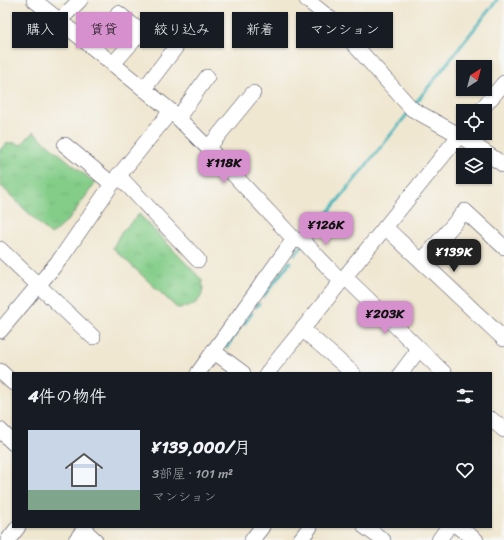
<!DOCTYPE html>
<html lang="ja">
<head>
<meta charset="utf-8">
<style>
	:root { --surface:#171b24; --page:#242831; --text:#f1f3f6; --muted:#9ea1a6; --line:#363941; --accent:#d690ce }
	body { margin:0; font-family:Sriracha,"Klee One",sans-serif; background:var(--page); color:var(--text); height:100vh; display:flex; flex-direction:column; font-size:15px; white-space:nowrap }
	* { box-sizing:border-box; margin:0 }
	p { font-size:13px; color:var(--muted) }
	.icon { flex:none; width:22px; height:22px; fill:none; stroke:currentColor; stroke-width:2; stroke-linecap:round; stroke-linejoin:round }
	.map { position:relative; flex:1; overflow:hidden }
	.drawer { position:absolute; left:12px; top:372px; width:480px; height:156px; display:flex; flex-direction:column; background:var(--surface); border-radius:0px; box-shadow:0 1px 3px #0004 }
	.drawer>* { flex:none }
	.banner { position:absolute; left:12px; top:12px; width:480px; height:36px; display:flex; gap:8px }
	.needle { width:26px; rotate:36deg }
	.buttons { position:absolute; left:456px; top:60px; display:grid; gap:8px }
	.buttons a { display:grid; place-items:center; width:36px; height:36px; border-radius:0px; background:var(--surface); box-shadow:0 1px 3px #0004; font-size:20px }
	.price { position:absolute; translate:-50% -34px; padding:0 9px; border-radius:8px; background:var(--accent); color:#111; font-size:13px; line-height:26px; filter:drop-shadow(0 1px 2px #0008) }
	.price::after { content:''; position:absolute; left:50%; top:24px; width:12px; height:9px; margin-left:-6px; background:inherit; clip-path:polygon(0 0,100% 0,50% 100%) }
	.price.current { background:#222; color:#fff }
	ul { padding:0; list-style:none }
	li { display:flex; align-items:center; gap:12px; height:100px; padding:0 16px }
	li+li { border-top:1px solid var(--line) }
	li span { display:grid; place-items:center; flex:none; width:112px; height:80px; border-radius:0px; color:#555 }
	li>.icon { margin-inline-start:auto }
	span .icon { width:48px; height:48px; fill:#fffc; stroke-width:1 }
	li b { font-size:17px }
	h2 { display:flex; justify-content:space-between; align-items:center; height:48px; padding:0 16px; font-size:17px }
	.tag { padding:0 14px; border-radius:0px; background:var(--surface); box-shadow:0 1px 3px #0004; font-size:14px; line-height:36px }
	.tag.current { background:var(--accent); color:#111 }
	.map>svg:first-child { display:block }
	.park { fill:url(#park-tufts); stroke:#537862 }
	.lines { fill:none; stroke-linecap:round; stroke-linejoin:round }
	.stream { stroke:#47b6bd; stroke-width:3 }
	.minor-casing { stroke:#414052; stroke-width:16 }
	.minor { stroke:#fff; stroke-width:15 }
</style>
</head>
<body>
<div class="map">
<svg width="504" height="540" viewBox="0 0 504 540">
	<defs>
		<pattern id="park-tufts" width="24" height="20" patternUnits="userSpaceOnUse"><rect width="24" height="20" fill="#84cd89"/><path d="M3 7l-1-3M5 7V3M7 7l1-3M15 17l-1-3M17 17v-4M19 17l1-3" fill="none" stroke="#72b077"/></pattern>
	</defs>
	<rect width="100%" height="100%" fill="#f6f6f2"/>
	<filter id="ink" filterUnits="userSpaceOnUse"><feTurbulence type="fractalNoise" baseFrequency=".025" numOctaves="2"/><feDisplacementMap in="SourceGraphic" scale="8" xChannelSelector="R" yChannelSelector="G"/><feConvolveMatrix kernelMatrix="1 2 1 2 8 2 1 2 1" color-interpolation-filters="sRGB"/></filter>
	<filter id="wash" filterUnits="userSpaceOnUse"><feTurbulence type="fractalNoise" baseFrequency=".012" numOctaves="4" result="noise"/><feDisplacementMap in="SourceGraphic" scale="16" xChannelSelector="R" yChannelSelector="G"/><feGaussianBlur stdDeviation="0.9" result="paint"/><feColorMatrix in="noise" values="0 0 0 0 0 0 0 0 0 0 0 0 0 0 0 0 0 1.4 0 .05"/><feComposite in="paint" operator="in"/></filter>
	<g filter="url(#wash)">
		<rect width="100%" height="100%" fill="#f0e7d1"/>
		<g class="park">
			<path d="M33 132 95 183 70 218 51 235 0 185V150C6 142 12 141 21 145Z"/>
			<path d="M139 214 202 280C206 300 195 307 177 308L113 248 120 234Z"/>
		</g>
		<g class="lines">
			<g class="stream">
				<path d="M415 104 497 0"/>
				<path d="M307 239 409 112"/>
				<path d="M295 255 302 246"/>
				<path d="M263 297 290 262"/>
				<path d="M256 307 259 304"/>
				<path d="M244 324 252 313"/>
				<path d="M227 347 238 331"/>
			</g>
		</g>
	</g>
	<g filter="url(#ink)">
		<g class="lines">
			<g class="minor-casing">
				<g id="minor">
					<path d="M34 0 171 111 220 160 294 239 304 242 341 281"/>
					<path d="M307 0 333 21 412 109 459 135 504 165"/>
					<path d="M60 20 80 0"/>
					<path d="M113 64 141 32 118 13"/>
					<path d="M144 89 176 47"/>
					<path d="M480 111 504 83"/>
					<path d="M178 118 207 77"/>
					<path d="M65 145 112 184"/>
					<path d="M208 148 253 93"/>
					<path d="M118 175 198 260"/>
					<path d="M385 227 504 339"/>
					<path d="M0 249 93 337"/>
					<path d="M422 261 465 211 504 247"/>
					<path d="M345 277 444 373"/>
					<path d="M302 329 353 373"/>
					<path d="M0 331 61 258 112 184 171 111"/>
					<path d="M213 351 243 373"/>
					<path d="M0 371 13 383"/>
					<path d="M198 373 294 239"/>
					<path d="M267 373 463 131"/>
					<path d="M401 373 419 349"/>
					<path d="M491 419 504 430"/>
					<path d="M0 430 13 443"/>
					<path d="M365 527 383 540"/>
					<path d="M458 527 476 540"/>
					<path d="M84 530 95 540"/>
					<path d="M8 540 18 527"/>
					<path d="M76 540 86 527"/>
					<path d="M252 540 262 527"/>
					<path d="M300 540 310 527"/>
					<path d="M439 540 448 527"/>
				</g>
			</g>
			<use href="#minor" class="minor"/>
		</g>
	</g>
</svg>
<div class="buttons">
<a><svg class="needle" viewBox="-14 -14 28 28"><path d="M0-13l5 13h-10z" fill="#e53935"/><path d="M0 13l5-13h-10z" fill="#9ea1a6"/></svg></a>
<a><svg class="icon" aria-label="locate" viewBox="0 0 24 24"><circle cx="12" cy="12" r="6"/><path d="M12 2v4M12 18v4M2 12h4M18 12h4"/></svg></a>
<a><svg class="icon" aria-label="layers" viewBox="0 0 24 24"><path d="M12 4l9 5-9 5-9-5zM3 14l9 5 9-5"/></svg></a>
</div>
<b class="price" style="left:224px;top:184px">¥118K</b>
<b class="price" style="left:326px;top:246px">¥126K</b>
<b class="price current" style="left:454px;top:273px">¥139K</b>
<b class="price" style="left:385px;top:335px">¥203K</b>
<div class="banner">
<a class="tag">購入</a>
<a class="tag current">賃貸</a>
<a class="tag">絞り込み</a>
<a class="tag">新着</a>
<a class="tag">マンション</a>
</div>
<section class="drawer">
<h2>4件の物件<svg class="icon" aria-label="filters" viewBox="0 0 24 24"><path d="M4 7h16M4 17h16"/><circle cx="9" cy="7" r="2"/><circle cx="15" cy="17" r="2"/></svg></h2>
<ul>
<li><span style="background:linear-gradient(#c9d6e8 75%,#7fa58c 0)"><svg class="icon" aria-label="home" viewBox="0 0 24 24"><path d="M3 11l9-7 9 7M6 9v11h12V9"/></svg></span><div><b>¥139,000/月</b><p>3部屋 · 101 m²</p><p>マンション</p></div><svg class="icon" aria-label="heart" viewBox="0 0 24 24"><path d="M12 20l-8-8c-3-5 5-10 8-4 3-6 11-1 8 4z"/></svg></li>
</ul>
</section>
</div>
</body>
</html>
